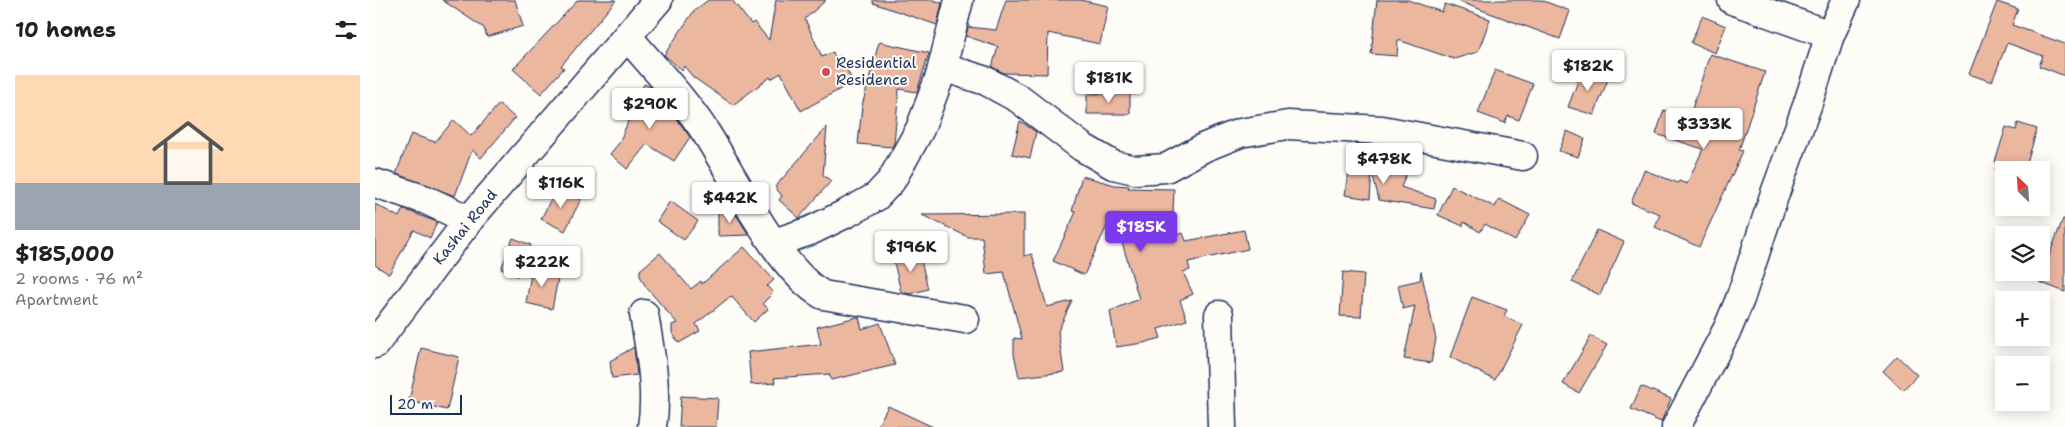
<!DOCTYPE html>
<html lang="en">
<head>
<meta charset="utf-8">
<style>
	:root { --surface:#fff; --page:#f2f2f2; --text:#202124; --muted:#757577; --accent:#7c3aed }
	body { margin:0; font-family:"Shantell Sans",sans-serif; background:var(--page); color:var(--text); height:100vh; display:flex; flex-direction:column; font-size:19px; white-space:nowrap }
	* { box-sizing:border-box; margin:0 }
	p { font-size:16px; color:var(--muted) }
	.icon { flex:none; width:28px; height:28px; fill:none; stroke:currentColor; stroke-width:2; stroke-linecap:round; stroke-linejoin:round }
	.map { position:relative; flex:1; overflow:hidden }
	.details { display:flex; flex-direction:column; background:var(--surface); width:375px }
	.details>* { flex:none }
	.needle { width:32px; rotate:335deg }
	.fabs { position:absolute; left:1620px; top:161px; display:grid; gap:10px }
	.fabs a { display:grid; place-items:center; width:55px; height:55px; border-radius:0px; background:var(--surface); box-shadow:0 2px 12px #0003; font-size:25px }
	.scale { position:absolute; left:15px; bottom:12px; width:72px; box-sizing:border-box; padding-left:5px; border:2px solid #1b2f5e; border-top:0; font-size:14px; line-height:18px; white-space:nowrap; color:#1b2f5e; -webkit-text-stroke:4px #fdfcf7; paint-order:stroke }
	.price { position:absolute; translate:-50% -42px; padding:0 11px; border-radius:5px; background:#fff; color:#222; font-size:16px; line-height:32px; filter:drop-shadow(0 1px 2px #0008) }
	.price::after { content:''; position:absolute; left:50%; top:30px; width:15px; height:11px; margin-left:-8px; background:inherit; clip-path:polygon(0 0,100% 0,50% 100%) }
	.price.selected { background:var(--accent); color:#fff }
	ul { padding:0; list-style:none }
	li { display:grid; align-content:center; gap:10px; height:265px; padding:0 15px }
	li span { display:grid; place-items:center; height:155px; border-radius:0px; color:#555 }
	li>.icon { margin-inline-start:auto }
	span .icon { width:90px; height:90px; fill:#fffc; stroke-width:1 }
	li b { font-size:21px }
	h2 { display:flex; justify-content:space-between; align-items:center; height:60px; padding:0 15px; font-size:21px }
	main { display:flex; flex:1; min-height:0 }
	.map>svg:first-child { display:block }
	.building { fill:#ecb79f; stroke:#1b2f5e }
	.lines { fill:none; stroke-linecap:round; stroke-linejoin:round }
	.minor-casing { stroke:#1b2f5e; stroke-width:31 }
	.minor { stroke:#fdfcf7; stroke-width:28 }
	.poi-dot { fill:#d1495b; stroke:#fdfcf7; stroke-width:2 }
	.labels { text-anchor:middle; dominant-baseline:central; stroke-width:4; stroke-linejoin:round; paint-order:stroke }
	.poi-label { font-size:15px; fill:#1b2f5e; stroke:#fdfcf7; text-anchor:start }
	.street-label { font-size:15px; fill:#1b2f5e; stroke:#fdfcf7 }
</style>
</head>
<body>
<main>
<section class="details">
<h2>10 homes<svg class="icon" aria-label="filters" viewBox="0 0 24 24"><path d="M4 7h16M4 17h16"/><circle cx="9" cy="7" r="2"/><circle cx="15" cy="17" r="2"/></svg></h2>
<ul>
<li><span style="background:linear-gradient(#ffd9b3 70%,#9aa5b1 0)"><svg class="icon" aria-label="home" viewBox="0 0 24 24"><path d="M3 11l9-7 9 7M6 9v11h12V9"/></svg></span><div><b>$185,000</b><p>2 rooms · 76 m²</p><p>Apartment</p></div></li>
</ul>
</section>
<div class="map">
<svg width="1690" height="427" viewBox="0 0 1690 427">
	<rect width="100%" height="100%" fill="#fdfcf7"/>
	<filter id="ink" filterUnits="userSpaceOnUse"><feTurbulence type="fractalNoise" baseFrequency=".02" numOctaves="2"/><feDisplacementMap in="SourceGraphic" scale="10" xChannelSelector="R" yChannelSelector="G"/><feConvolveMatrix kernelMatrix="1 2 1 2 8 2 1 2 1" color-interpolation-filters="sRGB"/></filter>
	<g filter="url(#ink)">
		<g class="building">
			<path d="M67 0H140L148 26 112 37 109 28Z"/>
			<path d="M203 0H241L186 66 189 68 166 94 138 69Z"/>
			<path d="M333 0H357L376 24 379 22 394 40 401 0H451L430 19 447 57 458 52 460 58 465 56 478 82 426 111 406 73 396 79 395 77 358 105 318 77 309 66 307 70 289 55 319 11Z"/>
			<path d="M498 0H558L567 3 562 25 498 3Z"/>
			<path d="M631 0H705L733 6 725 44 673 33 672 74 629 73 617 67 623 47 591 36 593 27 621 30Z"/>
			<path d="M1002 0H1033L1067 12 1070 4 1115 19 1103 52 1079 59 1023 40 1022 56 996 54Z"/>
			<path d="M1085 0H1166L1195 11 1185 39 1085 2Z"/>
			<path d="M1622 2 1643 9 1637 25 1690 44V76L1664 66 1668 56 1632 43 1617 82 1594 74Z"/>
			<path d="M1327 16 1351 26 1340 53 1316 43Z"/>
			<path d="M504 42 554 53 542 92 524 89 519 143 517 147 483 144 487 106Z"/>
			<path d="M1335 54 1390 72 1364 150 1368 151 1324 247 1280 227 1285 214 1256 203 1269 170 1303 183 1304 181 1312 184 1328 149 1281 134 1289 110 1314 118Z"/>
			<path d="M1208 68 1234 77 1219 115 1193 107Z"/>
			<path d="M1120 70 1158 84 1144 120 1133 116 1130 123 1103 113Z"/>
			<path d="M269 84 276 87 292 107 290 111 301 118 315 137 299 161 272 144 252 169 235 154 244 143Z"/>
			<path d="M755 93V114H712V94Z"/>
			<path d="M124 104 140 118 106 158 97 150 80 196 21 174 36 134 60 142 79 120 96 136Z"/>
			<path d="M645 121 661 132 655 158 637 154Z"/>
			<path d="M1643 123 1662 129 1650 170H1620L1623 163 1620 162 1631 127 1641 130Z"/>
			<path d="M452 127 448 175 456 181 424 218 404 200 407 196 400 187Z"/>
			<path d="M1192 131 1210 139 1203 157 1184 151Z"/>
			<path d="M976 160 1033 169 1026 187 1061 199 1059 209 1004 200 997 172 995 199 970 195Z"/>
			<path d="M707 176 740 185 754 186 753 188 799 189 797 236 808 233 811 241 869 230 873 249 813 262 815 270 808 272 818 294 805 300 812 320 783 329 786 338 768 343 741 347 735 311 764 299 738 213 709 275 678 261 701 212 697 211Z"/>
			<path d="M1077 186 1120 207 1124 199 1155 215 1140 241 1110 224 1105 232 1089 222 1088 226 1063 215Z"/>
			<path d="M182 187 206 199 190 231 166 219Z"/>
			<path d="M295 201 323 221 309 240 282 221Z"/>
			<path d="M0 204 24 217 28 209 62 222 55 238 39 230 14 274 0 265Z"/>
			<path d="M343 210H358L374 235 343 236Z"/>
			<path d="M649 214V256L657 254 672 307 697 301 683 331 689 372 644 377 639 354V338L647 339 629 272 611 274 607 237H593L547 215Z"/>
			<path d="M1688 219H1690V292L1664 282Z"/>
			<path d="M1222 230 1249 242 1225 295 1197 282Z"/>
			<path d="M138 238 156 245 143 276 126 269Z"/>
			<path d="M369 247 399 280 392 286 398 293 388 303 393 309 379 322 356 296 321 324 325 331 304 343 297 333V325L302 323 271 287 265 276V270L285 253 316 289 326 281 327 284Z"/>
			<path d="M544 252 553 289 535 294 526 292 518 258Z"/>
			<path d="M157 268 184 273 177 309 151 303Z"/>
			<path d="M1046 271 1061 339 1056 363 1029 359 1040 306 1028 309 1023 285 1045 280Z"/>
			<path d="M968 272 989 274 986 317 965 316Z"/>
			<path d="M1097 297 1132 310 1129 316 1148 325 1120 380 1075 357Z"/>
			<path d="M482 317H484L487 329 505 323 520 365 456 380 454 374 399 378 400 383 376 385 373 352 446 344 442 327Z"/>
			<path d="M1216 336 1232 345 1204 393 1188 384Z"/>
			<path d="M259 347 262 375 237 378 235 361Z"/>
			<path d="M46 348 84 357 72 410 34 401Z"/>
			<path d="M1522 356 1542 375 1528 390 1508 371Z"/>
			<path d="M1266 386 1296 399 1286 422 1256 409Z"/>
			<path d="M306 396 343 398 341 427H304Z"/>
			<path d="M513 406 558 427H502Z"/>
		</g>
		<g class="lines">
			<g class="minor-casing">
				<g id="minor">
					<path d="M1357 0 1455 35"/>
					<path d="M252 36C279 68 309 99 331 133 360 178 404 271 448 295L590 319"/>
					<path d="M568 67 611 81 644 99 707 147 738 165 760 170 791 168 830 147 865 133 913 125 1007 130 1148 156"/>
					<path d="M0 183 51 200 94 220"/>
					<path d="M399 243 435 231 472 213 501 197 516 181 545 129 565 76 584 0"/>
					<path d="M269 314C275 351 283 390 277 427"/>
					<path d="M844 315 847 427"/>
					<path d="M0 344 94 220 283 0"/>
					<path d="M1301 427 1353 328 1365 299 1399 196 1432 106 1455 35 1471 0"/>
				</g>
			</g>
			<use href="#minor" class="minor"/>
		</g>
	</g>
	<circle class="poi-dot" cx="451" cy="72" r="5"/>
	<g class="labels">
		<g class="poi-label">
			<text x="461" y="63">Residential<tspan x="461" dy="17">Residence</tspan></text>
		</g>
		<g class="street-label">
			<text transform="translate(90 227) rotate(-51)">Kashai Road</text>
		</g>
	</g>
</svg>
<div class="fabs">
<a><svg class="needle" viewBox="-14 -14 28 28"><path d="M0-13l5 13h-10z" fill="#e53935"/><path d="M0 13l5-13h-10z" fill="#757577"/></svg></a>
<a><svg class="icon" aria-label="layers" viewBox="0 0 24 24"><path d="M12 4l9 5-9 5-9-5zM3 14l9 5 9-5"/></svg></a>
<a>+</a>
<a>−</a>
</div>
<div class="scale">20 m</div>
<b class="price" style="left:1213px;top:92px">$182K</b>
<b class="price" style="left:734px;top:104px">$181K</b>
<b class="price" style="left:275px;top:130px">$290K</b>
<b class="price" style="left:1329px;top:150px">$333K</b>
<b class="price" style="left:1009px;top:185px">$478K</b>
<b class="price" style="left:186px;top:209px">$116K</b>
<b class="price" style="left:355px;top:224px">$442K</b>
<b class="price selected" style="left:766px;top:253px">$185K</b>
<b class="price" style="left:536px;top:273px">$196K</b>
<b class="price" style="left:167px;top:288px">$222K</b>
</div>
</main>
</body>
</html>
